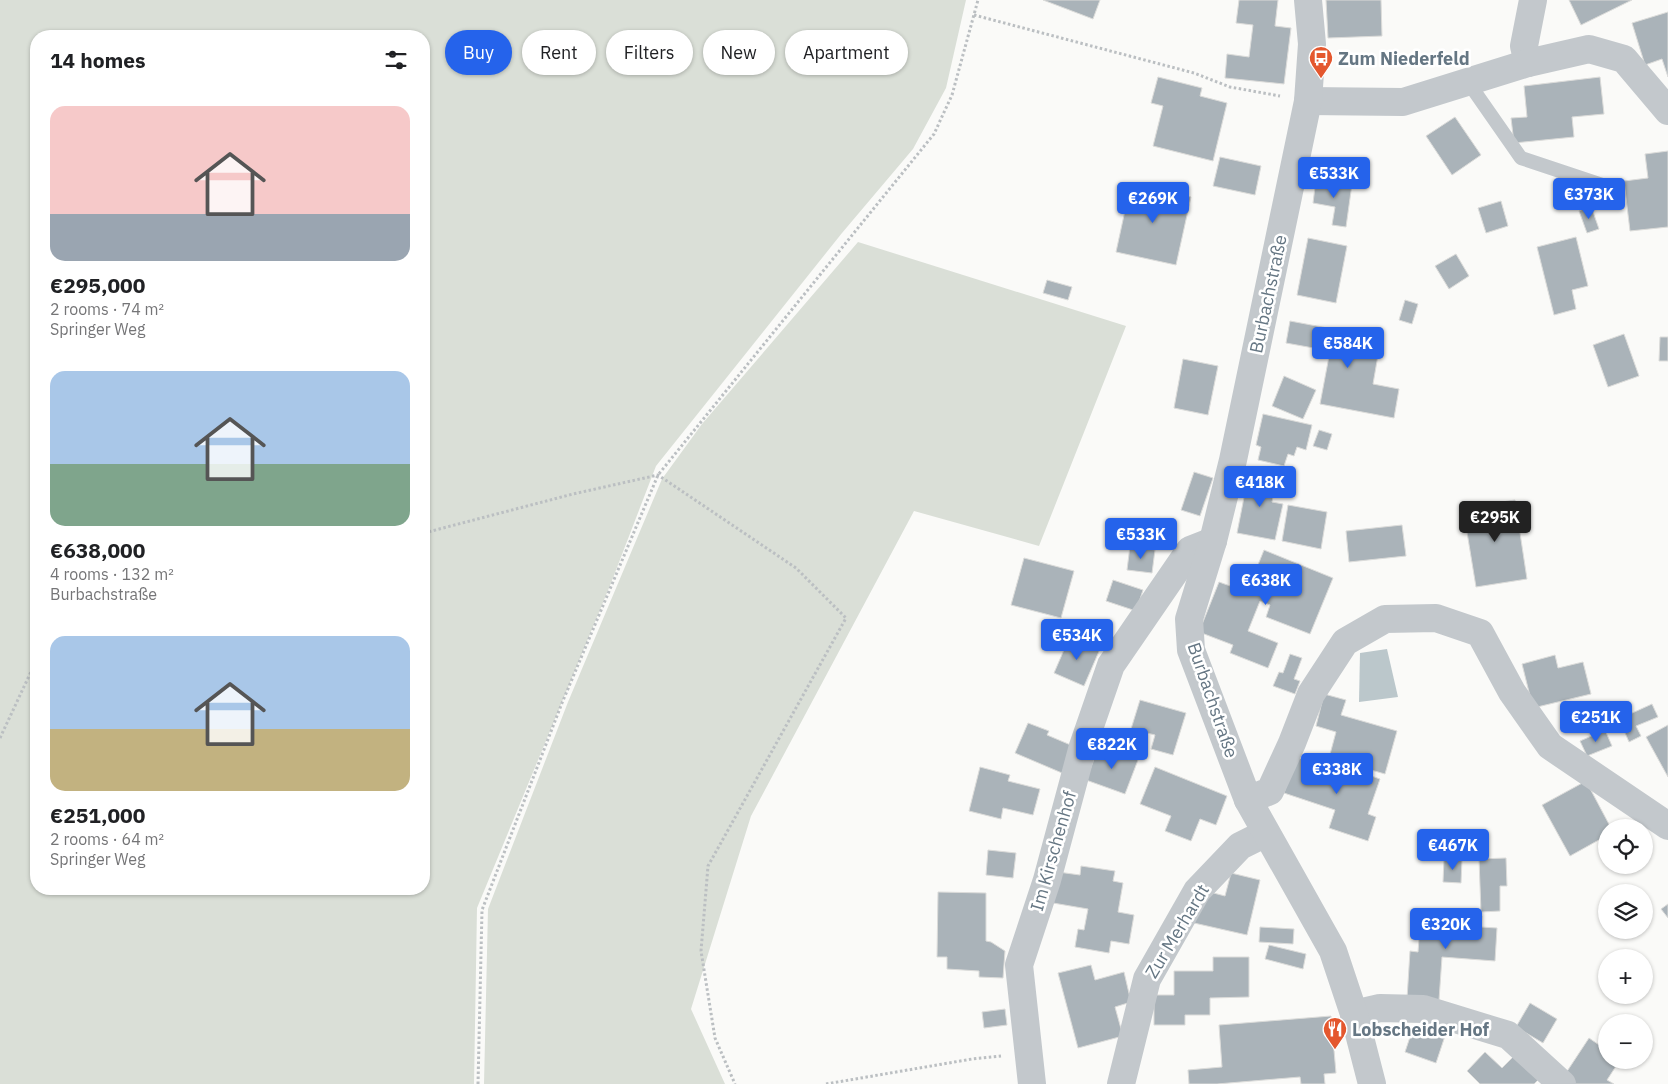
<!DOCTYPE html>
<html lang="en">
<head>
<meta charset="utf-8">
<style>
	:root { --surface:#fff; --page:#f2f2f2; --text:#202124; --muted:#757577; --accent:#2563eb }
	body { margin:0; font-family:"IBM Plex Sans",sans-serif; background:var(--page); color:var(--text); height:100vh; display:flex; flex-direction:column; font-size:19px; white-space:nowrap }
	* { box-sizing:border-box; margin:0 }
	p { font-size:16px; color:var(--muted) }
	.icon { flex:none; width:28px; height:28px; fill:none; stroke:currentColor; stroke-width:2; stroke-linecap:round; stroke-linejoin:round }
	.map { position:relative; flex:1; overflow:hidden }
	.details { position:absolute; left:30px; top:30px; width:400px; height:865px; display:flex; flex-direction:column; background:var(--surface); border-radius:20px; box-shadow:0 1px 4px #0004 }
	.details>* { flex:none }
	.hud { position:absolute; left:445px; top:30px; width:475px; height:45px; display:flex; gap:10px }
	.tools { position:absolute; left:1598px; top:819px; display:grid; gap:10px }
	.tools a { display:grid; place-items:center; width:55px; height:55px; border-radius:50%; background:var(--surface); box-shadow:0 1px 4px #0004; font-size:25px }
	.price { position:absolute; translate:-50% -42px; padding:0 11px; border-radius:5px; background:var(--accent); color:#fff; font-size:16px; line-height:32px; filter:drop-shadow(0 1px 2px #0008) }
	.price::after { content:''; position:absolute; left:50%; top:30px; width:15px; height:11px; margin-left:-8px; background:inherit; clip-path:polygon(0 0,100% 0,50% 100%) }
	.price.current { background:#222; color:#fff }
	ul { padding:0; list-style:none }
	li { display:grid; align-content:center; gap:10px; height:265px; padding:0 20px }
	li span { display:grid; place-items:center; height:155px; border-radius:15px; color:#555 }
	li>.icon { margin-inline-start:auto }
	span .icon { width:90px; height:90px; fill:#fffc; stroke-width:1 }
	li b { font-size:21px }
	h2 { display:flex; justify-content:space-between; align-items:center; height:60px; padding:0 20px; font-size:21px }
	.pill { padding:0 18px; border-radius:22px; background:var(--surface); box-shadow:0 1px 4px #0004; font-size:18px; line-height:45px }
	.pill.current { background:var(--accent); color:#fff }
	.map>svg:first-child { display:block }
	.green { fill:#dadfd7; fill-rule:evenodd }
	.water { fill:#bbc7cb }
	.building { fill:#aab3b9; stroke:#dcdcda }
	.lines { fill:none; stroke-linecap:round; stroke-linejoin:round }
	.path { stroke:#bbbfc2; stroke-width:3; stroke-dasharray:2.5 2.5; stroke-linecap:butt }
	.service { stroke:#c3c8cc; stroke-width:14 }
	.minor { stroke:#c3c8cc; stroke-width:28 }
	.tertiary { stroke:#c3c8cc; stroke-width:28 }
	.labels { text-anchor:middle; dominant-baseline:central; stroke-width:5; stroke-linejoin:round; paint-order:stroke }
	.poi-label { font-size:18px; font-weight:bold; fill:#657683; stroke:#fff; text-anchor:start }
	.street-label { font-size:18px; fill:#657683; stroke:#fff }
</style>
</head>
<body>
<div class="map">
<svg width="1668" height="1084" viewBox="0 0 1668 1084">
	<rect width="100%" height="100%" fill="#fafaf8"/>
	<g class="green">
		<path d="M0 0H966L946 88 913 149 842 233 656 466 611 583 477 908 474 1084H0ZM424 36V889H36V36Z"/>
		<path d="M858 242 1126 326 1039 546 914 511 751 816 691 1009 725 1084H484L488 909 568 702 662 479 702 424Z"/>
	</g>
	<path class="water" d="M1387 649 1398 697 1359 702 1360 653Z"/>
	<g class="building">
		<path d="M1043 0H1100L1093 19Z"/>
		<path d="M1239 0H1278L1275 26 1291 28 1284 84 1225 78 1227 54 1249 57 1253 25 1236 23Z"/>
		<path d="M1326 0H1381L1382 36 1328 38Z"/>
		<path d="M1569 0H1632L1581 25Z"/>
		<path d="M1668 12V77L1662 59 1645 65 1632 23Z"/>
		<path d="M1158 77 1202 88 1200 96 1227 103 1213 161 1153 146 1163 106 1151 103Z"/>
		<path d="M1600 77 1604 114 1572 117 1574 137 1514 143 1511 118 1527 117 1524 86Z"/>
		<path d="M1455 117 1481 155 1452 175 1426 136Z"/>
		<path d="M1668 151V227L1630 231 1624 181 1648 178 1645 154Z"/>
		<path d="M1220 157 1261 166 1255 195 1213 186Z"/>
		<path d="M1316 179 1352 184 1346 227 1332 225 1335 207 1313 203Z"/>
		<path d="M1131 183 1191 197 1176 265 1116 252Z"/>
		<path d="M1501 201 1508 226 1486 233 1478 208Z"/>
		<path d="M1591 206 1599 229 1587 233 1579 211Z"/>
		<path d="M1576 237 1588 286 1572 290 1576 309 1554 315 1537 247Z"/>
		<path d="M1308 238 1347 246 1336 303 1297 295Z"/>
		<path d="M1456 254 1469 276 1449 289 1435 266Z"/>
		<path d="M1047 280 1072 287 1068 300 1043 293Z"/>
		<path d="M1405 300 1418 304 1412 324 1399 320Z"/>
		<path d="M1290 321 1381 338 1373 384 1399 389 1394 418 1320 404 1330 351 1286 343Z"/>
		<path d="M1624 334 1639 376 1608 387 1593 345Z"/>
		<path d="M1660 337H1668V361H1659Z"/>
		<path d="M1183 359 1218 366 1208 415 1174 408Z"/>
		<path d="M1284 376 1316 390 1303 419 1272 406Z"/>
		<path d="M1263 414 1312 425 1306 450 1297 447 1294 456 1288 454 1284 466 1258 460 1261 447 1256 445Z"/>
		<path d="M1319 430 1332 434 1327 450 1313 446Z"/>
		<path d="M1194 472 1213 478 1200 516 1181 510Z"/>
		<path d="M1249 472 1277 477 1272 502 1283 504 1275 540 1237 533Z"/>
		<path d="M1515 500 1527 579 1476 587 1463 508Z"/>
		<path d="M1288 505 1327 512 1321 549 1282 541Z"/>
		<path d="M1402 525 1406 556 1349 562 1346 531Z"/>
		<path d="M1130 546 1155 550 1152 573 1127 570Z"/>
		<path d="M1264 550 1333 578 1310 634 1266 617 1270 605 1260 601 1248 631 1278 643 1268 668 1230 653 1233 645 1199 632 1219 582 1247 592Z"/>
		<path d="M1024 558 1074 571 1061 618 1011 605Z"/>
		<path d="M1113 580 1143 590 1136 611 1106 601Z"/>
		<path d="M1070 636 1100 649 1084 686 1054 673Z"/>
		<path d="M1290 654 1302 658 1294 679 1300 681 1295 694 1273 686 1279 672 1283 673Z"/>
		<path d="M1555 655 1558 668 1583 662 1591 694 1533 708 1522 664Z"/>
		<path d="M1324 694 1346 700 1341 715 1397 731 1385 774 1329 758 1336 732 1316 726Z"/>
		<path d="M1140 700 1186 713 1173 755 1151 749 1155 735 1131 729Z"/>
		<path d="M1652 704 1658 717 1636 726 1641 736 1629 742 1619 719Z"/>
		<path d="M1028 723 1049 731 1047 735 1073 746 1062 773 1015 753Z"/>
		<path d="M1668 725V777L1646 737Z"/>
		<path d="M1605 730 1612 746 1587 756 1580 741Z"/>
		<path d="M1099 746 1138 760 1125 794 1086 780Z"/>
		<path d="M1296 757 1347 774 1349 768 1380 779 1368 814 1376 817 1368 841 1329 828 1335 810 1284 793Z"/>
		<path d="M980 767 1010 775 1008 781 1040 789 1033 815 1003 808 1001 819 969 811Z"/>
		<path d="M1155 767 1227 796 1216 825 1200 819 1191 841 1165 831 1171 816 1140 804Z"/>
		<path d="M1586 781 1611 828H1606V836L1570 856 1542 805Z"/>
		<path d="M988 850 1016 853 1013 878 986 875Z"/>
		<path d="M1506 858 1507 886H1500V911L1481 912 1479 859Z"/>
		<path d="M1444 859 1462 860 1461 883 1443 882Z"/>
		<path d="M1081 866 1115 871 1113 881 1123 883 1118 912 1134 915 1129 944 1111 941 1109 953 1075 947 1078 929 1084 930 1088 909 1053 903 1058 872 1080 875Z"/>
		<path d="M1231 873 1260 880 1247 935 1194 923 1202 890 1225 896Z"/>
		<path d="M938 892 986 893V941L991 942 1005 951 1003 978 979 977V971L947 969V957H937Z"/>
		<path d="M1668 904V918L1661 909Z"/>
		<path d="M1421 912 1482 916 1481 927 1497 928 1495 961 1442 957 1439 1000 1407 999 1410 951 1418 952Z"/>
		<path d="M1260 927 1294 929 1293 944 1259 942Z"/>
		<path d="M1269 945 1306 954 1303 969 1265 959Z"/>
		<path d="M1213 957H1249V997L1210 998V1015H1185V1025H1154V995H1174V971H1213Z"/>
		<path d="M1091 965 1095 980 1124 972 1131 1002 1115 1007 1123 1036 1078 1048 1058 973Z"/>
		<path d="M1530 1003 1557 1019 1543 1043 1516 1027Z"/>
		<path d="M1005 1009 1007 1025 984 1028 982 1012Z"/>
		<path d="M1331 1016 1336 1073 1324 1074 1325 1084H1301L1300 1077 1217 1084H1189L1188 1070 1222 1067 1219 1025Z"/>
		<path d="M1414 1025 1445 1036 1436 1063 1405 1052Z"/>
		<path d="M1589 1038 1602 1047 1606 1041V1060H1620L1607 1080 1614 1084H1569L1562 1079Z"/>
		<path d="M1485 1052 1502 1068 1514 1056 1538 1080 1534 1084H1480L1467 1071Z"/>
	</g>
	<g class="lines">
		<g class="path">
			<path d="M974 15 1194 73 1230 87 1280 96"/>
			<path d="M424 533 573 494 658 475 796 568 846 618 708 866 701 951 715 1038 735 1084"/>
			<path d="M0 738 36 661"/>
			<path d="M478 1084 482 910 562 703 658 475 934 134 952 95 978 0"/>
			<path d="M826 1084 972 1059 1001 1056"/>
		</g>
		<path class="service" d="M1468 82 1521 158 1608 187"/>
		<g class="minor">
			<path d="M1528 63 1524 46 1533 0"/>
			<path d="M1308 101 1403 102 1528 63 1589 49 1624 59 1668 111"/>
			<path d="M1248 800 1270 791 1292 743 1311 694 1345 642 1385 619 1436 618 1480 633 1512 692 1550 746 1668 826"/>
			<path d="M1354 1014 1380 1008 1423 1009 1508 1035 1562 1084"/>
			<path d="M1032 1084 1019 965 1047 880 1083 746 1111 665 1190 550 1213 541"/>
			<path d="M1121 1084 1147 979 1197 891 1240 846 1266 833"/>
		</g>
		<path class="tertiary" d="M1308 0 1312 44 1308 101 1233 460 1213 541 1189 619 1191 650 1248 800 1333 951 1354 1014 1372 1084"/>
	</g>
	<defs>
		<g id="bus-pin" transform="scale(1.25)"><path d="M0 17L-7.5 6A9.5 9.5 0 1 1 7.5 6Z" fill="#e4572e" stroke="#fff"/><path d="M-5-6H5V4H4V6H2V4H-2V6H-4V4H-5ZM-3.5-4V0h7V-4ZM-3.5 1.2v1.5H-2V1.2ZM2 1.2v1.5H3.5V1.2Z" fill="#fff"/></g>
		<g id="restaurant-pin" transform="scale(1.25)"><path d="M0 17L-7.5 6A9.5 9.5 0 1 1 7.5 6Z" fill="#e4572e" stroke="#fff"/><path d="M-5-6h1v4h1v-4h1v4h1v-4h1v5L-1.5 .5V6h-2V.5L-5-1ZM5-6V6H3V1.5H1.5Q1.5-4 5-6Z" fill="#fff"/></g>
	</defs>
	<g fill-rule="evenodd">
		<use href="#bus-pin" x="1321" y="58"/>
		<use href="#restaurant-pin" x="1335" y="1029"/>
	</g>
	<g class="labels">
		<g class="poi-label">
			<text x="1338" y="58">Zum Niederfeld</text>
			<text x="1352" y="1029">Lobscheider Hof</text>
		</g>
		<g class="street-label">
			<text transform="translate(1268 294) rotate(-78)">Burbachstraße</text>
			<text transform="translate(1213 700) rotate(71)">Burbachstraße</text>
			<text transform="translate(1053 851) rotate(-74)">Im Kirschenhof</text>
			<text transform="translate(1177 931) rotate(-59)">Zur Merhardt</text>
		</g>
	</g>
</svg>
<div class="tools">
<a><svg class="icon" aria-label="locate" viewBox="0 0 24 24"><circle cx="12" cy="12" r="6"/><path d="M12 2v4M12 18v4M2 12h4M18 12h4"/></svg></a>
<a><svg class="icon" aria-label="layers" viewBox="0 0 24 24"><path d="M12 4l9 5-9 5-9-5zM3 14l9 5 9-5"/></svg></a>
<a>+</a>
<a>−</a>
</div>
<b class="price" style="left:1334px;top:199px">€533K</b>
<b class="price" style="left:1589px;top:220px">€373K</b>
<b class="price" style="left:1153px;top:224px">€269K</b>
<b class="price" style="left:1348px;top:369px">€584K</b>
<b class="price" style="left:1260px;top:508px">€418K</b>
<b class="price current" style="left:1495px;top:543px">€295K</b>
<b class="price" style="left:1141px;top:560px">€533K</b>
<b class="price" style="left:1266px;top:606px">€638K</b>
<b class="price" style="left:1077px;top:661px">€534K</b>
<b class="price" style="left:1596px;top:743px">€251K</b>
<b class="price" style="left:1112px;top:770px">€822K</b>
<b class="price" style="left:1337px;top:795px">€338K</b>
<b class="price" style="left:1453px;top:871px">€467K</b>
<b class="price" style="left:1446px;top:950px">€320K</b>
<div class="hud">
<a class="pill current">Buy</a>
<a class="pill">Rent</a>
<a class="pill">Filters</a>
<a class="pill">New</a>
<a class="pill">Apartment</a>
</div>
<section class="details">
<h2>14 homes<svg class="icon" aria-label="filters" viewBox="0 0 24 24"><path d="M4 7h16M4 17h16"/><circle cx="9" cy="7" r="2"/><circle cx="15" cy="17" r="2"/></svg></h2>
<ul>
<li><span style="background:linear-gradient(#f6c9c9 70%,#9aa5b1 0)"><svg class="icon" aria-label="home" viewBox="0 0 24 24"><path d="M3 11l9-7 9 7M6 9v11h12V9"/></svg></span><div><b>€295,000</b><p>2 rooms · 74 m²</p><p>Springer Weg</p></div></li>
<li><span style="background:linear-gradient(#a9c7e8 60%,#7fa58c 0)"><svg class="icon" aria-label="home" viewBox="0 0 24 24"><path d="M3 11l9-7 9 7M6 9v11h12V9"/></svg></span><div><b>€638,000</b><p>4 rooms · 132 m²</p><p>Burbachstraße</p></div></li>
<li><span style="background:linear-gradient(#a9c7e8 60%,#c2b280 0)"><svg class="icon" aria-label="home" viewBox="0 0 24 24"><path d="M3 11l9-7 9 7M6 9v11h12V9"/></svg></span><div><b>€251,000</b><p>2 rooms · 64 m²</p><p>Springer Weg</p></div></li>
</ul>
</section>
</div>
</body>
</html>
